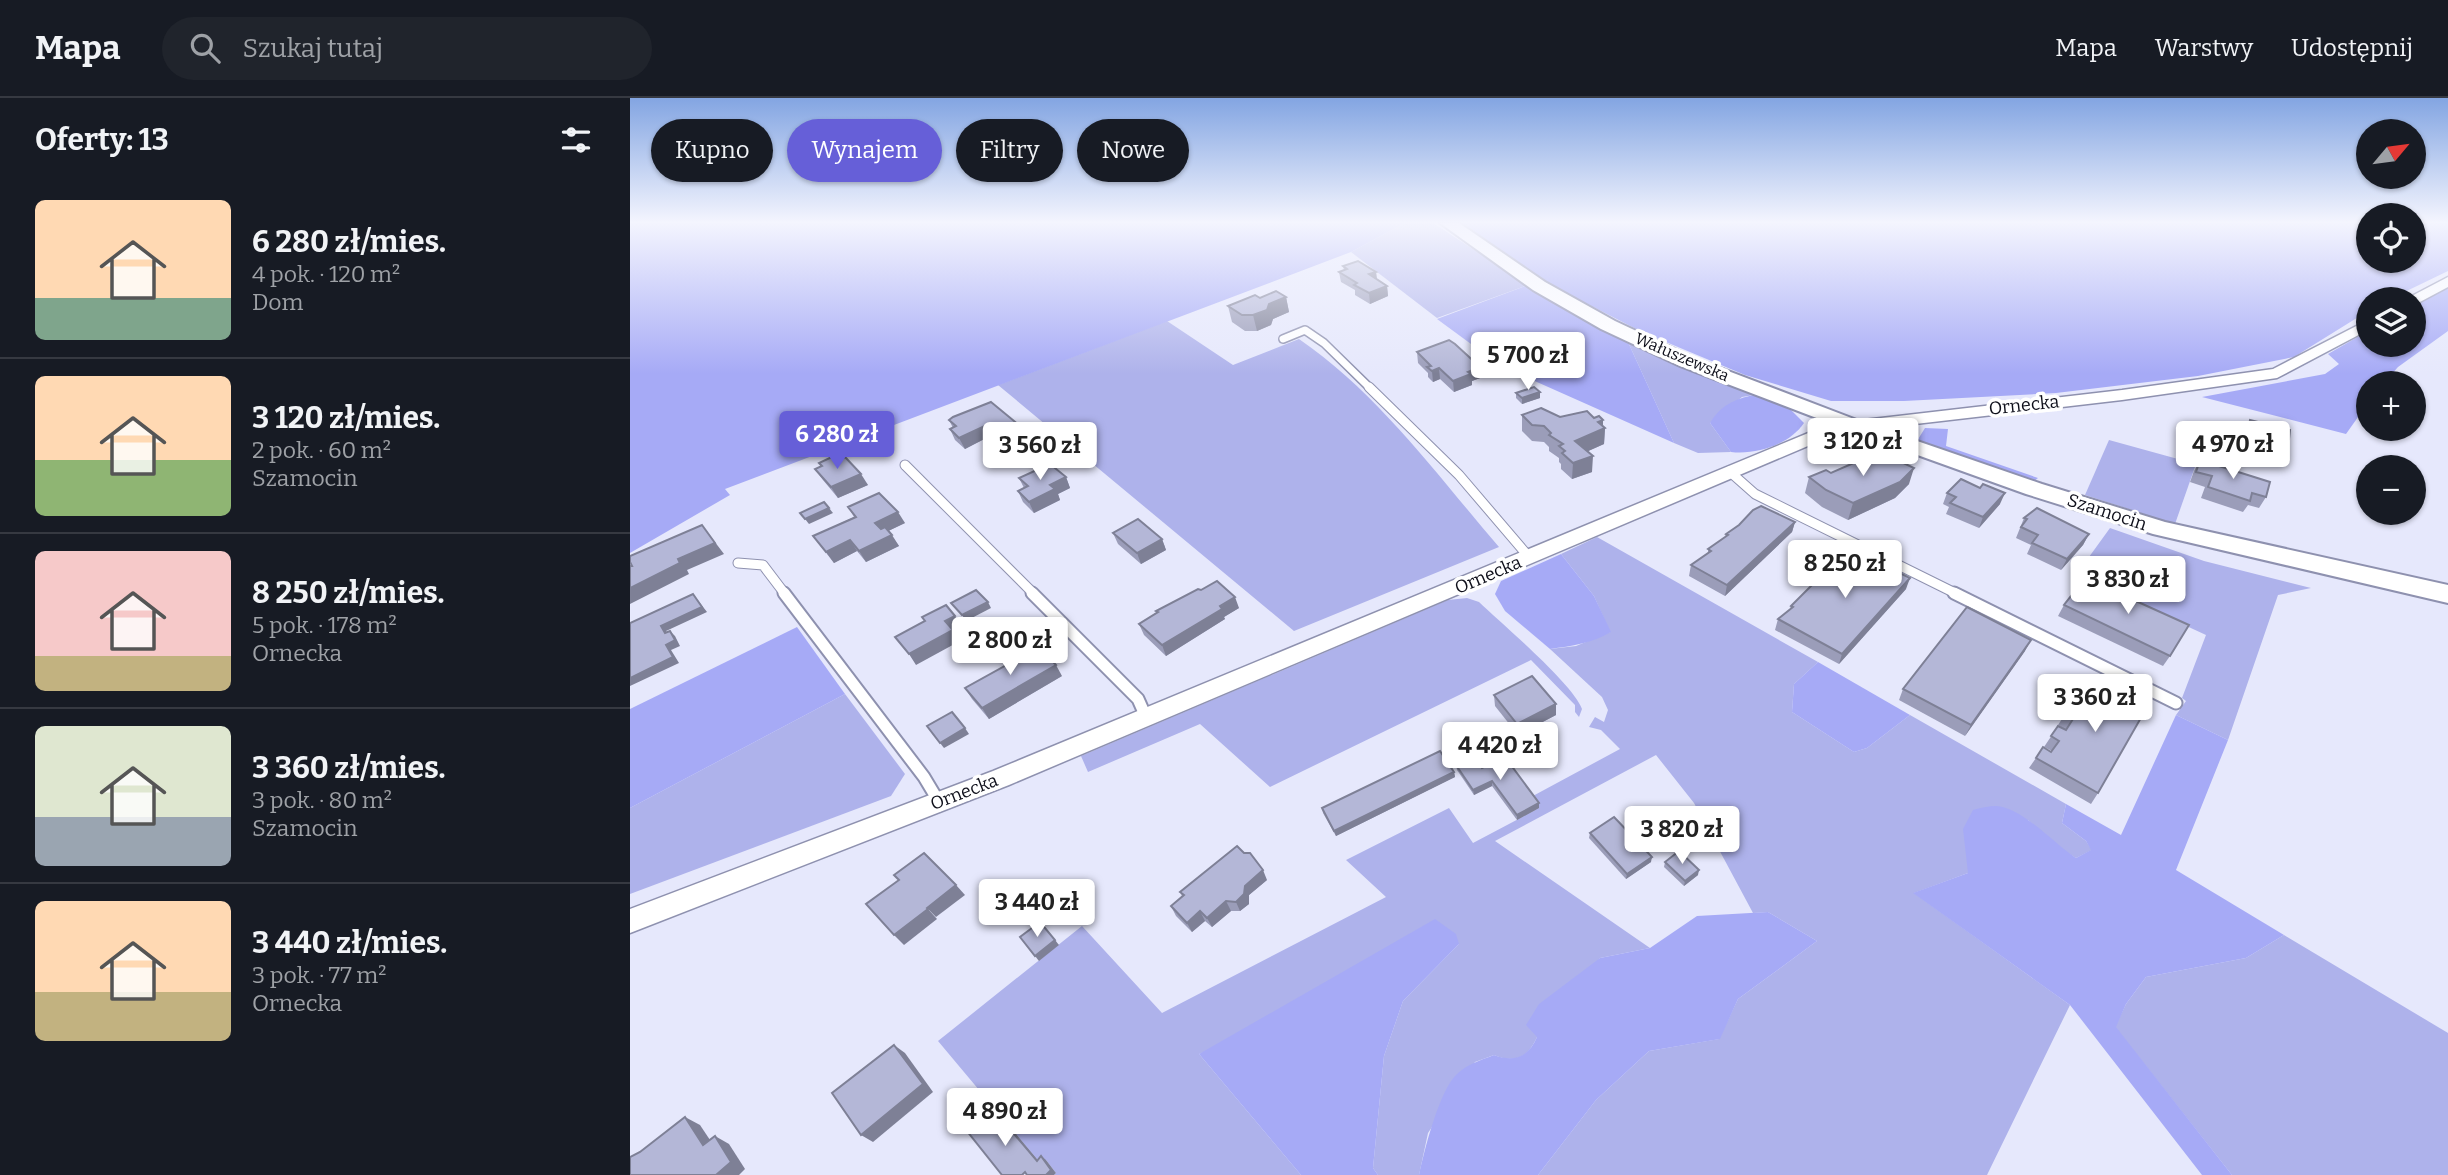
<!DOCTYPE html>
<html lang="pl">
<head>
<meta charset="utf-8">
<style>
	:root { --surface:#171b24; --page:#20242c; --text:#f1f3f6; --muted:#9ea1a6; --line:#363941; --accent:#665fd8 }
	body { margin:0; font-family:Bitter,serif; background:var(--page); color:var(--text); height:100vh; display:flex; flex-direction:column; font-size:26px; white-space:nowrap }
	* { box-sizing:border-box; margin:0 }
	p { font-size:23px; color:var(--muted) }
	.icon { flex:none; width:38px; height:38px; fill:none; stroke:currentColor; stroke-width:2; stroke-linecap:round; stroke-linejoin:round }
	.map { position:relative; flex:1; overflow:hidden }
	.drawer { display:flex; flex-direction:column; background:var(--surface); width:630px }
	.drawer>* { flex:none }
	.hud { position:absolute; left:21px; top:21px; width:665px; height:63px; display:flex; gap:14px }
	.needle { width:46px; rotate:61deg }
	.tools { position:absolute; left:1726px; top:21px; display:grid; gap:14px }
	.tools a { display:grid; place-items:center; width:70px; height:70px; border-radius:50%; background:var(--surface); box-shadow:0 2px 5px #0004; font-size:35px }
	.price { position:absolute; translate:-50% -60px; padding:0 16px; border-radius:7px; background:#fff; color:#222; font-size:23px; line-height:46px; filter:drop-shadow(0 2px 4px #0008) }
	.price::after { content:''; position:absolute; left:50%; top:42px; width:21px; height:16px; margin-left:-10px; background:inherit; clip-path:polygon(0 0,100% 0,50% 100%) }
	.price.active { background:var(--accent); color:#fff }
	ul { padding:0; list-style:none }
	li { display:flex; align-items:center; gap:21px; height:175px; padding:0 35px }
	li+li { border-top:2px solid var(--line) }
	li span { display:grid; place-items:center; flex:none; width:196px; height:140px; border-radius:10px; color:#555 }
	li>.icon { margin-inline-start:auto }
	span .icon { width:84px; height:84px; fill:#fffc; stroke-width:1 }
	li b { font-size:30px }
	h2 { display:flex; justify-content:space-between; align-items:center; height:84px; padding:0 35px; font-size:30px }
	.tag { padding:0 24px; border-radius:32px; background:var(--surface); box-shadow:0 2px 5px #0004; font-size:24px; line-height:63px }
	.tag.active { background:var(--accent); color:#fff }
	header { display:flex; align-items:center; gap:42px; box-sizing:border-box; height:98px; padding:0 35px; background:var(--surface); border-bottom:2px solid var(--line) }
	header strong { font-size:33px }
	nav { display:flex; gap:38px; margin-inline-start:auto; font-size:24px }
	.search { width:490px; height:63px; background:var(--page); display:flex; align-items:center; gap:18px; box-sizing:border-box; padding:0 24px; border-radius:38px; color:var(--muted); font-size:26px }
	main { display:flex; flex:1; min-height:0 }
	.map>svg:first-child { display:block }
	.green { fill:#aeb2eb }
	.forest { fill:#a6aaf6 }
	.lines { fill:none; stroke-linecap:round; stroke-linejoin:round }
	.service-far2-casing { stroke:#8e91af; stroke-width:10 }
	.service-far1-casing { stroke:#8e91af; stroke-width:11 }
	.service-casing { stroke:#8e91af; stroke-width:15 }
	.minor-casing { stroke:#8e91af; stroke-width:3 }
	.tertiary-casing { stroke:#8e91af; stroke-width:4 }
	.service-far2 { stroke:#fff; stroke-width:7 }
	.service-far1 { stroke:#fff; stroke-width:9 }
	.service { stroke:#fff; stroke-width:11 }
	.minor { fill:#fff; fill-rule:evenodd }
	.tertiary { fill:#fff; fill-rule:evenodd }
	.wall { fill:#9b9db9 }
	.shaded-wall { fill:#7e8096 }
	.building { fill:#b4b7d7; stroke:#7e8096; stroke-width:2 }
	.labels { text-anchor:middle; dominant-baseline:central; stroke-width:7; stroke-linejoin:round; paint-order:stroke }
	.far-street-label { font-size:16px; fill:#0e0f1a; stroke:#fff }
	.street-label { font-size:18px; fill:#0e0f1a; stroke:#fff }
</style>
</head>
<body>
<header>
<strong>Mapa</strong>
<div class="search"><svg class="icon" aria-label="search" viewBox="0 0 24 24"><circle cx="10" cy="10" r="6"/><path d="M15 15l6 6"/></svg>Szukaj tutaj</div>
<nav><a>Mapa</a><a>Warstwy</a><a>Udostępnij</a></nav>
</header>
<main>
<section class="drawer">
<h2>Oferty: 13<svg class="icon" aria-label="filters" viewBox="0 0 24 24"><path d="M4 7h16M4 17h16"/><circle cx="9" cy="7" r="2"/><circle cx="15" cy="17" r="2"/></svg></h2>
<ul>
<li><span style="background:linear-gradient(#ffd9b3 70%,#7fa58c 0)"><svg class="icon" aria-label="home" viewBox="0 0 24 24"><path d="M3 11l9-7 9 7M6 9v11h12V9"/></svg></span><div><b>6 280 zł/mies.</b><p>4 pok. · 120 m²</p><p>Dom</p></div></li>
<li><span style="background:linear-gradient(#ffd9b3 60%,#8fb573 0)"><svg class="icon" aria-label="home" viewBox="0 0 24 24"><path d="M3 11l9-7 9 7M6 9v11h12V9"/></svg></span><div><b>3 120 zł/mies.</b><p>2 pok. · 60 m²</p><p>Szamocin</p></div></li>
<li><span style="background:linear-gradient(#f6c9c9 75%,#c2b280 0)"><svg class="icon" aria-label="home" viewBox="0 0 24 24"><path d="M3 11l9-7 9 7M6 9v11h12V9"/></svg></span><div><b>8 250 zł/mies.</b><p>5 pok. · 178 m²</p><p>Ornecka</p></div></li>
<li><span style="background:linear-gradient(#dfe7d0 65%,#9aa5b1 0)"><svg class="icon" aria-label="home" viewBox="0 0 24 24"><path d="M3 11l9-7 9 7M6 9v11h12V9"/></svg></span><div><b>3 360 zł/mies.</b><p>3 pok. · 80 m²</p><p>Szamocin</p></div></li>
<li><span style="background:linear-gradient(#ffd9b3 65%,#c2b280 0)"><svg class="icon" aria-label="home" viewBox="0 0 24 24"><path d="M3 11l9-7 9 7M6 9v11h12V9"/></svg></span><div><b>3 440 zł/mies.</b><p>3 pok. · 77 m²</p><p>Ornecka</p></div></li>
</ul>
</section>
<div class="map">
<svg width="1818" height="1077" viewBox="0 0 1818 1077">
	<rect width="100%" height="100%" fill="#e6e8fc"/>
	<g class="green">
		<path d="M775 125H803L898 187 807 220 721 154Z"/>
		<path d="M537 223 603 267 669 241C748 295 807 377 869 449L664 533 368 287Z"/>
		<path d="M998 244 1124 297 1112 299 1080 325 1101 354 1068 355 1044 345Z"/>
		<path d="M1479 342 1566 366 1545 426 1455 397Z"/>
		<path d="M1480 430 1574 463 1681 490 1648 497 1598 642 1546 617 1556 603 1552 600 1576 537 1446 477Z"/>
		<path d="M967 439 1188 564 1164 586 1162 614 1224 654 1237 650 1280 617 1436 706 1432 725 1456 743 1462 752 1446 760 1425 747 1398 722 1338 775 1284 795 1440 907 1357 1077H908L966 1002 1019 953 1089 941 1108 901 1187 843 1138 814 1123 815 1064 705 1026 657 865 743 1020 850 970 860 907 939C898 959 886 966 864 957L845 964 798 1035 789 1077H748L743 1070 754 958 773 903 829 846 569 956 671 1077H424L426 1075 416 1062 411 1066 308 943 452 828 532 915 756 799 716 762 819 710 843 745 909 710 901 699 990 651 971 632 959 629 965 619 974 624 978 612 972 599 920 551 946 548 980 534 964 498 931 456Z"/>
		<path d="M837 500 849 504C871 525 943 586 952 611L949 619 945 614V607L901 562 640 689 570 626 458 674 451 658 818 502Z"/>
		<path d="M215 596 275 676 261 698 0 796V710Z"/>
		<path d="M1654 837 1818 935V1077H1602L1485 929 1496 906 1516 879 1616 860Z"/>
	</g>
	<g class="forest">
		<path d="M0 125H775L721 154 95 391 100 397 0 455Z"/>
		<path d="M833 125H1738V163H1783V125H1818V173L1760 201H1738V213L1664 259 1568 278 1426 295 1274 303H1201L1115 277 1012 234 905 179Z"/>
		<path d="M898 187 943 215 998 244 1044 345 871 268 807 221Z"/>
		<path d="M1818 190V233L1768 269 1754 285H1738V305L1716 336 1572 299 1695 276 1709 266 1698 256 1738 233V247H1783V208Z"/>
		<path d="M1124 297 1159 310 1174 325C1159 347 1126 357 1101 354L1080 325C1090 308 1104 301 1124 297Z"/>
		<path d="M1295 330 1318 331 1316 348 1408 380 1403 384 1287 343Z"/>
		<path d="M931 456 964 498 981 534C962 545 942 548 920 551L875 513 865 496 871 483Z"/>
		<path d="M167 529 215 596 0 710V611Z"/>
		<path d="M1188 564 1280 617 1237 650 1224 654 1162 614 1164 586Z"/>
		<path d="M1546 617 1598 642 1546 772 1654 837 1616 860 1516 879 1496 906 1486 929 1602 1077H1572L1440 907 1283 795 1338 775 1333 731 1343 712C1350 710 1359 708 1366 708 1392 709 1424 746 1446 760L1461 752 1456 743 1432 725 1436 706 1491 737Z"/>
		<path d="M1138 814 1187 843 1108 901 1090 941 1019 953 966 1002 908 1077H789C794 1053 809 995 825 978 835 967 851 962 864 957 885 965 899 958 907 939L896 927 909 906 970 860 1020 850 1067 818Z"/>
		<path d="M805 821 826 836 829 846 773 903 754 958 743 1070 748 1077H671L569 956Z"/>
	</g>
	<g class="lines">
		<g class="service-far2-casing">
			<path id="service-far2" d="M653 241 675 232 694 245 740 290"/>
		</g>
		<g class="service-far1-casing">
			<g id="service-far1">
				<path d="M739 289 829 377 899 459"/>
				<path d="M275 367 404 496"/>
				<path d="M1099 373 1125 396 1327 496"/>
				<path d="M108 465 133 467 155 496"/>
			</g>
		</g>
		<g class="service-casing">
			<g id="service">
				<path d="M154 495 294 679 309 704"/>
				<path d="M402 495 508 601 516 619"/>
				<path d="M1324 495 1546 605"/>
			</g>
		</g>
		<g class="minor-casing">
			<g id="minor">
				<path d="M1818 179V189L1788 205 1783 206V201H1776Z"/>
				<path d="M1738 222V232L1647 280 1492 302 1225 333 1199 339 379 687 0 835V811L363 673 1188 331 1225 323 1492 292 1643 271Z"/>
			</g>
		</g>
		<g class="tertiary-casing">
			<path id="tertiary" d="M810 125H829L915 184 985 223 1064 260 1232 324 1412 386 1535 424 1818 487V505L1523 436 1396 396 1218 332 1050 268 971 231 903 192Z"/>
		</g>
		<use href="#service-far2" class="service-far2"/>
		<use href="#service-far1" class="service-far1"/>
		<use href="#service" class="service"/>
		<use href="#minor" class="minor"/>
		<use href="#tertiary" class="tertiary"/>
	</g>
	<g class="wall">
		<path d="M713 168 746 174 747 181 757 188 758 198 740 206 725 197V192L711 184 709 174 714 172Z"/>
		<path d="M656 199 659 214 643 221 641 227 627 233H615L602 224 598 208 630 200Z"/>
		<path d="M787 254 850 280 842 283V287L824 294 810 281 803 284 798 279V275L788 265Z"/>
		<path d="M886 295 910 300 892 306 886 300Z"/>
		<path d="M361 304 393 338 373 347 362 337 335 351 325 342 320 331 323 330 319 322Z"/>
		<path d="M892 317 930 319 973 328 975 330 974 346 958 353 962 374 942 381 931 371V366L929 364V360L919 353V349L914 344 902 343 892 333Z"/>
		<path d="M1620 322 1659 341 1651 354 1614 344 1616 327Z"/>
		<path d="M208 362 238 387 208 400 193 382 185 371 192 369 189 365Z"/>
		<path d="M1570 362 1636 399 1629 410 1618 407 1613 414 1571 400 1575 389 1560 384 1564 373Z"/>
		<path d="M1201 375 1279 386 1265 400 1218 422 1192 409 1175 395 1179 379Z"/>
		<path d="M436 379 440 390 428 396 430 402 404 415 393 404 388 393 394 390 389 380Z"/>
		<path d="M1317 395 1370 406 1349 430 1316 416 1319 409 1313 406Z"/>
		<path d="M218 409 275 425 258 433 269 448 236 464 227 453 204 465 183 438 224 419Z"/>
		<path d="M1394 420 1459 436 1453 447 1431 472 1397 456 1401 447 1386 440Z"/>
		<path d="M1165 424 1162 434 1095 498 1059 478 1061 467 1078 455V451L1095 439 1096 436Z"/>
		<path d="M483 435 532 441 536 452 511 466 488 446Z"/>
		<path d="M1276 491 1209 566 1145 532 1148 521 1160 511 1161 508Z"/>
		<path d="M571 492 609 510 594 519 595 521 536 558 514 537 509 526 527 515 526 513Z"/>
		<path d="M1434 507 1540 558 1533 568 1428 518Z"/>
		<path d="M1395 553 1335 638 1269 602 1273 591Z"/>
		<path d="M432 578 359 621 342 601 335 590Z"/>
		<path d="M1455 586 1468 695 1461 706 1399 670 1406 660 1421 654 1422 653 1414 649 1428 628 1436 632 1428 627Z"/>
		<path d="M864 597 926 617 888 637 865 608Z"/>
		<path d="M826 667 852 670 909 710 887 722 862 688 844 697 827 672Z"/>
		<path d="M824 674 825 679 706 738 693 715 692 710Z"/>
		<path d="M960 735 1021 764 996 781 959 740Z"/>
		<path d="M1035 764 1068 777 1054 788 1034 769Z"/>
		<path d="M637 782 619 797V806L610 813H601L582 829 575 823 562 834 546 818 541 808 552 798 550 794Z"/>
	</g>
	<g class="shaded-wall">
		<path d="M746 174 747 184 739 176Z"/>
		<path d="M757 188 758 198 740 206 739 195Z"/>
		<path d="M656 199 659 214 643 221 641 227 627 233 623 217 639 206Z"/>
		<path d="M850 269V280L842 283V287L824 294 823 283 838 274Z"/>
		<path d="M809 270 810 281 803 284 802 273Z"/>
		<path d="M910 294V300L892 306V300Z"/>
		<path d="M973 322V331L975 330 974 346 945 359V343L968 324Z"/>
		<path d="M357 327 362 337 335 351 329 340Z"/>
		<path d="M389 327 393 338 373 347 368 336Z"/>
		<path d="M963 358 962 374 942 381 943 365Z"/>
		<path d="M1284 370 1279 386 1265 400 1218 422 1223 405Z"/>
		<path d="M231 376 238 387 208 400 201 389Z"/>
		<path d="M436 379 440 390 428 396 430 402 404 415 399 404 420 387Z"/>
		<path d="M1375 395 1370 406 1349 430 1353 419Z"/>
		<path d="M199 410 203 415 179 426 175 421Z"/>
		<path d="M268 414 275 425 252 436 245 425Z"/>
		<path d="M1165 424 1162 434 1095 498 1097 487Z"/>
		<path d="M72 427 94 456 57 472 59 476 0 506V490Z"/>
		<path d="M1459 436 1453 447 1431 472 1437 461Z"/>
		<path d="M262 437 269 448 236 464 229 453Z"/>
		<path d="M532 441 536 452 511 466 507 455Z"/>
		<path d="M220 442 227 453 204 465 196 454Z"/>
		<path d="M1280 480 1276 491 1209 566 1212 556Z"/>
		<path d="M63 496 77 514 36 533 41 540 35 535 31 528Z"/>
		<path d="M605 499 609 510 594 519 595 521 536 558 532 547Z"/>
		<path d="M358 504 361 510 336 523 332 517Z"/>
		<path d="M325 518 331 529 324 533 330 543 286 567 279 556 315 523Z"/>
		<path d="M40 533 45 538 50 548 41 552 49 565 0 588V580L36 547Z"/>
		<path d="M1401 542 1395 553 1335 638 1341 627Z"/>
		<path d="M426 567 432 578 359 621 352 610Z"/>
		<path d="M926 606V617L888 637 887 626Z"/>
		<path d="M335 630 339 636 314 650 310 645Z"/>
		<path d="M824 674 825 679 706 738 704 733Z"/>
		<path d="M862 683V688L844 697 843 692Z"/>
		<path d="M909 705V710L887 722V717Z"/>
		<path d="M1022 759 1021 764 996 781 997 776Z"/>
		<path d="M633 772 637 782 619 797V806L610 813 606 804 615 788Z"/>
		<path d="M1069 772 1068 777 1054 788 1055 783Z"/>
		<path d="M326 787 335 797 306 819 297 810Z"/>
		<path d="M596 803 601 813 582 829 577 820Z"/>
		<path d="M298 811 307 821 274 847 264 837Z"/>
		<path d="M570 813 575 823 562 834 557 825Z"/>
		<path d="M425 842 429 847 409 863 405 858Z"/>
		<path d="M264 947 275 955 303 994 243 1044 231 1037Z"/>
		<path d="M362 1010 367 1013 411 1066 407 1063Z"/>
		<path d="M55 1019 70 1027 88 1054 73 1047Z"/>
		<path d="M85 1038 99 1046 115 1071 109 1077H86Z"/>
		<path d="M411 1058 416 1062 426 1075 424 1077H416Z"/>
	</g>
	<g class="building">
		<path d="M728 163 746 174 739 176 757 188 739 195 724 187 727 185 709 174 717 171 713 168Z"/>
		<path d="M646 193 656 199 639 206 637 212 623 217H612L598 208 625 197 630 200Z"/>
		<path d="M819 242 825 246 850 269 838 274 841 276 823 283 809 270 802 273 797 269 801 268 787 254Z"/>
		<path d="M904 289 910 294 892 300 886 295Z"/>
		<path d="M361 304 389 327 368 336 357 327 329 340 320 331 326 328 319 322 323 319Z"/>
		<path d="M911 310 930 319 957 313 964 320 969 318 973 322 968 324 975 330 945 343 963 358 943 365 932 355 935 353 929 348 933 346 919 337 921 335 914 328 902 327 892 317Z"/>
		<path d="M1620 322 1660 332 1659 341 1655 340 1654 348 1617 338Z"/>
		<path d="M204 358 208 362 215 359 231 376 201 389 185 371 192 368 189 365Z"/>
		<path d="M1235 360H1263L1284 370 1270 384 1223 405 1196 392 1179 379 1196 372 1201 375Z"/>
		<path d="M1570 362 1640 384 1636 399 1622 395 1620 403 1578 389 1582 378 1566 374Z"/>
		<path d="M420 366 436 379 420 387 425 391 399 404 388 393 398 388 389 380Z"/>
		<path d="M1331 381 1350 390 1353 386 1375 395 1353 419 1320 405 1326 399 1317 395Z"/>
		<path d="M249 395 268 414 245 425 251 431 255 429 262 437 229 453 220 442 196 454 183 438 226 419 218 409Z"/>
		<path d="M194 404 199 410 175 421 170 415Z"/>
		<path d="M1131 408 1165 424 1097 487 1061 467 1081 453 1078 451 1098 437 1096 436 1109 427 1123 412Z"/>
		<path d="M1407 410 1459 436 1437 461 1402 445 1408 437 1391 429 1397 421 1394 420Z"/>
		<path d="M508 421 532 441 507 455 483 435Z"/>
		<path d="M72 427 85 445 48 461 50 465 0 490V468H2L0 464V458Z"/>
		<path d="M1219 450 1280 480 1212 556 1148 521 1163 509 1161 508Z"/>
		<path d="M1455 480 1559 527 1540 558 1434 507Z"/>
		<path d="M587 483 605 499 590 508 592 511 532 547 509 526 528 514 526 513 568 491 571 492Z"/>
		<path d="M346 492 358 504 332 517 321 505Z"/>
		<path d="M63 496 72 509 31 528 35 535 40 533 45 542 36 547 43 559 0 580V525Z"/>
		<path d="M316 507 325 518 315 523 323 532 279 556 265 539 295 523 292 519Z"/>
		<path d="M1337 509 1401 542 1341 627 1273 591Z"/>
		<path d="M409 549 426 567 352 610 335 590Z"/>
		<path d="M902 578 926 606 887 626 864 597Z"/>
		<path d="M1471 580 1520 604 1468 695 1406 660 1413 649 1421 654 1429 643 1421 638 1428 628 1436 632 1443 621 1435 617 1442 607 1450 611 1457 600 1449 596 1455 586 1464 591Z"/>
		<path d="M322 614 335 630 310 645 297 628Z"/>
		<path d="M810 653 824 674 704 733 692 710Z"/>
		<path d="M844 658 852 670 875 659 909 705 887 717 862 683 843 692 826 667Z"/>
		<path d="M984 719 1022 759 997 776 960 735Z"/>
		<path d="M607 748 614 755H620L633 772 615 788 614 796 606 804 596 803 577 820 570 813 557 825 541 808 554 797 550 794Z"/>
		<path d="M1049 753 1069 772 1055 783 1035 764Z"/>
		<path d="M294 755 326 787 297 810 298 811 264 837 236 806 269 782 264 777Z"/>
		<path d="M410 824 425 842 405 858 390 839Z"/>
		<path d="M264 947 293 986 231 1037 202 995Z"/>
		<path d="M362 1010 407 1063 411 1058 421 1072 416 1077H397L395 1074 392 1077H372L337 1033Z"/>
		<path d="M55 1019 73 1047 85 1038 101 1064 86 1077H0V1059L10 1054Z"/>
	</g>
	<linearGradient id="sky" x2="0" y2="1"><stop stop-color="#83a5e2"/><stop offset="0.45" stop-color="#f4f5fe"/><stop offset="1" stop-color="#f4f5fe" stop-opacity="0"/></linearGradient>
	<rect width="1818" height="276" fill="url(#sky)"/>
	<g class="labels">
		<g class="far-street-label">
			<text transform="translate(1052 259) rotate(23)">Wałuszewska</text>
		</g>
		<g class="street-label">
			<text transform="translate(1394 307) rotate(-6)">Ornecka</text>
			<text transform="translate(1477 414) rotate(18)">Szamocin</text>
			<text transform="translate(858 477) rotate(-23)">Ornecka</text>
			<text transform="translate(334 694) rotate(-21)">Ornecka</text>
		</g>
	</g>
</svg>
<div class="tools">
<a><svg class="needle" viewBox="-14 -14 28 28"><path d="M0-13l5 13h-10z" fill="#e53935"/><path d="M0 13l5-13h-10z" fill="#9ea1a6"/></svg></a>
<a><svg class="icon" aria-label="locate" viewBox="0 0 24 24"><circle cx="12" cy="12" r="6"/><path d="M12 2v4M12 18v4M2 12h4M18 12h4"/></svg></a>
<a><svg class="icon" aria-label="layers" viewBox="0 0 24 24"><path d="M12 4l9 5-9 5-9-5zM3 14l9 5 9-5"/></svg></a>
<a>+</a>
<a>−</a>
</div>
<b class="price" style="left:898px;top:294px">5 700 zł</b>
<b class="price active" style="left:207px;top:373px">6 280 zł</b>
<b class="price" style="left:1233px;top:380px">3 120 zł</b>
<b class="price" style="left:1603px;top:383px">4 970 zł</b>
<b class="price" style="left:410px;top:384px">3 560 zł</b>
<b class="price" style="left:1215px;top:502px">8 250 zł</b>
<b class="price" style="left:1498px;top:518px">3 830 zł</b>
<b class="price" style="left:380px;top:579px">2 800 zł</b>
<b class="price" style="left:1465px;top:636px">3 360 zł</b>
<b class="price" style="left:870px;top:684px">4 420 zł</b>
<b class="price" style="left:1052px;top:768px">3 820 zł</b>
<b class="price" style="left:407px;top:841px">3 440 zł</b>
<b class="price" style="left:375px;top:1050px">4 890 zł</b>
<div class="hud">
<a class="tag">Kupno</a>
<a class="tag active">Wynajem</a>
<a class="tag">Filtry</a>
<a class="tag">Nowe</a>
</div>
</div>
</main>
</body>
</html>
